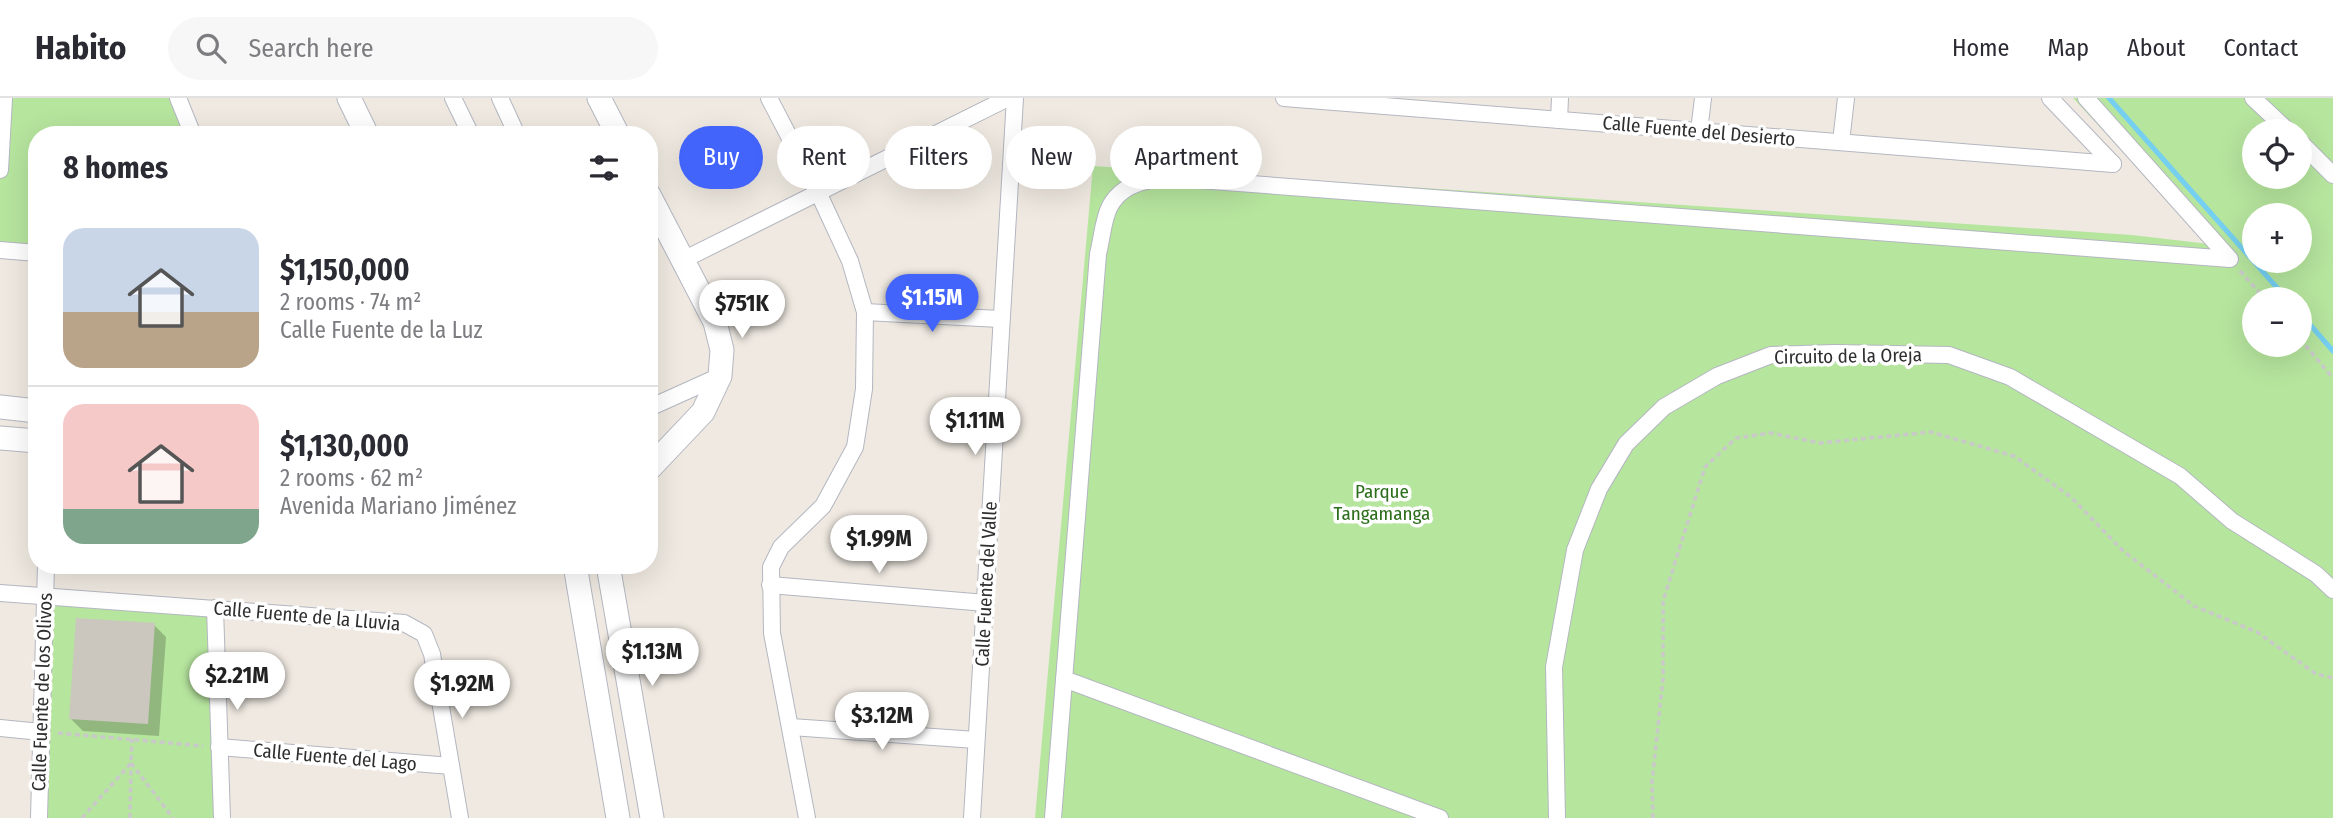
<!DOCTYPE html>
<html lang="en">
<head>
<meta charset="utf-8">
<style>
	:root { --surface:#fff; --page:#f7f7f7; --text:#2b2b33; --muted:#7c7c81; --line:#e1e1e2; --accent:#4264fb }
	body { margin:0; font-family:"Fira Sans Condensed",sans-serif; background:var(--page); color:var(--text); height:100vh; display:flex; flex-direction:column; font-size:26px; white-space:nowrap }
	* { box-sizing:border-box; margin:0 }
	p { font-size:23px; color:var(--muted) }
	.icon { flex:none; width:38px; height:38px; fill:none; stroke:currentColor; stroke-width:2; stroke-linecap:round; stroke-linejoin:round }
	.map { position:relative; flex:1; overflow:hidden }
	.side { position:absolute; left:28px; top:28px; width:630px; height:448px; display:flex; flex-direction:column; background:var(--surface); border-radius:28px; box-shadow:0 7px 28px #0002 }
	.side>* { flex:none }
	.top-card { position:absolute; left:679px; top:28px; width:665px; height:63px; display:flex; gap:14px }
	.buttons { position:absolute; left:2242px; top:21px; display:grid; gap:14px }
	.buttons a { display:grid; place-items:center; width:70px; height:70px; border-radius:50%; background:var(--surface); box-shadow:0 7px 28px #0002; font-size:35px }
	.price { position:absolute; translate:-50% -60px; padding:0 16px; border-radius:24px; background:#fff; color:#222; font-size:23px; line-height:46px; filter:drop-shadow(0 2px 4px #0008) }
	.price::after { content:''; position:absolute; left:50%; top:42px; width:21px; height:16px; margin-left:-10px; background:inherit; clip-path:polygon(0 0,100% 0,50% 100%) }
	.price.current { background:var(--accent); color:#fff }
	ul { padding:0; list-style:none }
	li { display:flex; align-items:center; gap:21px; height:175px; padding:0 35px }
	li+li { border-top:2px solid var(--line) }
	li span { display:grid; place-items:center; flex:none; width:196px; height:140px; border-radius:21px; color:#555 }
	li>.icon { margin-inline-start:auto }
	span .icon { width:84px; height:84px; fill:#fffc; stroke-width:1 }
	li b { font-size:30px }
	h2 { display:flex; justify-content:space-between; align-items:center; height:84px; padding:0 35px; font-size:30px }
	.pill { padding:0 24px; border-radius:32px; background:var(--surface); box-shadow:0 7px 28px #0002; font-size:24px; line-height:63px }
	.pill.current { background:var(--accent); color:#fff }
	header { display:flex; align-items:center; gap:42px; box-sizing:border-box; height:98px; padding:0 35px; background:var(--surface); border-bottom:2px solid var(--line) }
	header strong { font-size:33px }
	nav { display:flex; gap:38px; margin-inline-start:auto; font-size:24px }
	.search { width:490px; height:63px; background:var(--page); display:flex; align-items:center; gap:18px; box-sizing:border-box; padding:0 24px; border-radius:38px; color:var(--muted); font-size:26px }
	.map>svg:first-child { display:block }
	.green { fill:#b6e59e; fill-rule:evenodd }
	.shadow { fill:#0003 }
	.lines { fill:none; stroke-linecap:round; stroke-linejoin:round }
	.stream { stroke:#75cff0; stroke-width:5 }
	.building { fill:#cbc7bf }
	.street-casing { stroke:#b4b7c1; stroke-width:18 }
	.secondary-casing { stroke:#b4b7c1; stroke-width:25 }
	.path { stroke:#c9c9c9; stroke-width:3.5; stroke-dasharray:5 3.5; stroke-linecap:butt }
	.street { stroke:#fff; stroke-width:16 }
	.secondary { stroke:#fff; stroke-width:23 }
	.labels { text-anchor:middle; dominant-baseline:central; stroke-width:7; stroke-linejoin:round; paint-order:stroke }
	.street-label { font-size:19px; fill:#2e2e2e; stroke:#fff }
	.park-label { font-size:19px; fill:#2c6e1b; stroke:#fff }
</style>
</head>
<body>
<header>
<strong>Habito</strong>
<div class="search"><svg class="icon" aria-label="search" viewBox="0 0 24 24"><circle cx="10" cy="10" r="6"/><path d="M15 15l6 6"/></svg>Search here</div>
<nav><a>Home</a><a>Map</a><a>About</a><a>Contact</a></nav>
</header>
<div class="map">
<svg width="2333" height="720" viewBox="0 0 2333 720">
	<rect width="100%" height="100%" fill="#efe9e1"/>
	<g class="green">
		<path d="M4 0H178L193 37H37V155L0 152V72Z"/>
		<path d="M2073 0H2333V720H1035L1093 68 2132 137 2209 146ZM2254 33H2300V79H2254ZM2254 117H2300V163H2254ZM2254 201H2300V247H2254Z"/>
		<path d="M45 498 215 510 222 720H39Z"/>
	</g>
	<path class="shadow" d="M154 527 166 539 159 638 83 633 71 621Z"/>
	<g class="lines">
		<g class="stream">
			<path d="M2109 0 2287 201"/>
			<path d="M2300 215 2333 253"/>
		</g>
	</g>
	<path class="building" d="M76 520 155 525 148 626 69 621Z"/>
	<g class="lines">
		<g class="street-casing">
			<g id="street">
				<path d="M178 0 193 37"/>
				<path d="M453 0 471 37"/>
				<path d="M500 0 517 37"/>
				<path d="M769 0 818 94 850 163 865 214 864 291 855 349 823 408 781 449 771 469 772 535 807 720"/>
				<path d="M1284 0 2113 66"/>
				<path d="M2050 0 2113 66"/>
				<path d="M2253 0 2288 33"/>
				<path d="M1559 22 1560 0"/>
				<path d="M1699 33 1703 0"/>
				<path d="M1841 44 1846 0"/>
				<path d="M2300 44 2333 77"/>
				<path d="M0 72 4 0"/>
				<path d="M0 152 37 155"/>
				<path d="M683 162 1008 0"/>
				<path d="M865 214 1000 221"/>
				<path d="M649 310 720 278"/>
				<path d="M770 487 986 505"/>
				<path d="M0 495 404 525 424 536 432 556 460 720"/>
				<path d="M215 510 222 720"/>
				<path d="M1064 581 1440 720"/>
				<path d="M791 629 976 642"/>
				<path d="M0 630 41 634"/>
				<path d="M219 649 451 668"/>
				<path d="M39 720 46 467"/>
				<path d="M972 720 1015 0"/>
				<path d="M1053 720 1098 156C1102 141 1103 121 1110 108 1130 72 1178 82 1212 83L2230 161 2086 0"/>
				<path d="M1557 720 1554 569 1575 452 1599 391 1626 346 1664 309 1717 278 1771 257 1834 255 1949 257 2010 279 2180 378 2232 423 2316 476 2333 492"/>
			</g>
		</g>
		<g class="secondary-casing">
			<g id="secondary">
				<path d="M349 0 367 37"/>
				<path d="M599 0 618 37"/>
				<path d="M649 97 715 224 722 252 720 278 703 314 649 371"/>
				<path d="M0 309 37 313"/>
				<path d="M0 340 37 343"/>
				<path d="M575 467 618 720"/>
				<path d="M608 467 652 720"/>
			</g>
		</g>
		<g class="path">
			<path d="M2240 173 2265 201"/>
			<path d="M2300 241 2333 280"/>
			<path d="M58 635 203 648"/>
			<path d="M131 665 173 720"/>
			<path d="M82 720 131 665 132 641"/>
			<path d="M130 720 131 667"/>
			<path d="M1653 720 1652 684 1663 581V503L1705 369 1736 340 1771 335 1820 345 1931 334 2014 358 2071 399 2122 452 2194 508 2257 534 2316 576 2333 580"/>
		</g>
		<use href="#street" class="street"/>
		<use href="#secondary" class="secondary"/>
	</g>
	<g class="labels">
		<g class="street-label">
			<text transform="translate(1699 33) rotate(5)">Calle Fuente del Desierto</text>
			<text transform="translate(1848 258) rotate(-1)">Circuito de la Oreja</text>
			<text transform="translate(986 486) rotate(-87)">Calle Fuente del Valle</text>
			<text transform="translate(307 518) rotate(5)">Calle Fuente de la Lluvia</text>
			<text transform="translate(42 594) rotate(-88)">Calle Fuente de los Olivos</text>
			<text transform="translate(335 659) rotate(5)">Calle Fuente del Lago</text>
		</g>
		<g class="park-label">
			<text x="1382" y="393">Parque<tspan x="1382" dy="22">Tangamanga</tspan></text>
		</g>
	</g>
</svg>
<div class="buttons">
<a><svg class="icon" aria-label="locate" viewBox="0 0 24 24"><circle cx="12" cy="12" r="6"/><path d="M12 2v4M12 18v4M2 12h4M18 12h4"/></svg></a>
<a>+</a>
<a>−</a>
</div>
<b class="price current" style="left:932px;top:236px">$1.15M</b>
<b class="price" style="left:742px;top:242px">$751K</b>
<b class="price" style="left:975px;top:359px">$1.11M</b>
<b class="price" style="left:879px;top:477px">$1.99M</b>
<b class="price" style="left:652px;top:590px">$1.13M</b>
<b class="price" style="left:237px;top:614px">$2.21M</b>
<b class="price" style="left:462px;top:622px">$1.92M</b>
<b class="price" style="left:882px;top:654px">$3.12M</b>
<div class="top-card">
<a class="pill current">Buy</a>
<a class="pill">Rent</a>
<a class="pill">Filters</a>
<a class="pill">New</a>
<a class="pill">Apartment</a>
</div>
<section class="side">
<h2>8 homes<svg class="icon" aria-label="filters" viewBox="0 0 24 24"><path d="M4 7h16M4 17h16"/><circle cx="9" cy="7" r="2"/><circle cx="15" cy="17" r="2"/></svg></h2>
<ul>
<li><span style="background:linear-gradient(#c9d6e8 60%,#b9a48a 0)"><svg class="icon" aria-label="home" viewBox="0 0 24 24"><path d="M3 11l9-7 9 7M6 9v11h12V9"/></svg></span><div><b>$1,150,000</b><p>2 rooms · 74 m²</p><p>Calle Fuente de la Luz</p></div></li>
<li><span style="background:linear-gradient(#f6c9c9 75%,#7fa58c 0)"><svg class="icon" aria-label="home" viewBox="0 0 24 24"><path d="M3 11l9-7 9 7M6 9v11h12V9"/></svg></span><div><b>$1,130,000</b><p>2 rooms · 62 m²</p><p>Avenida Mariano Jiménez</p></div></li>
</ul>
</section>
</div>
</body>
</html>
